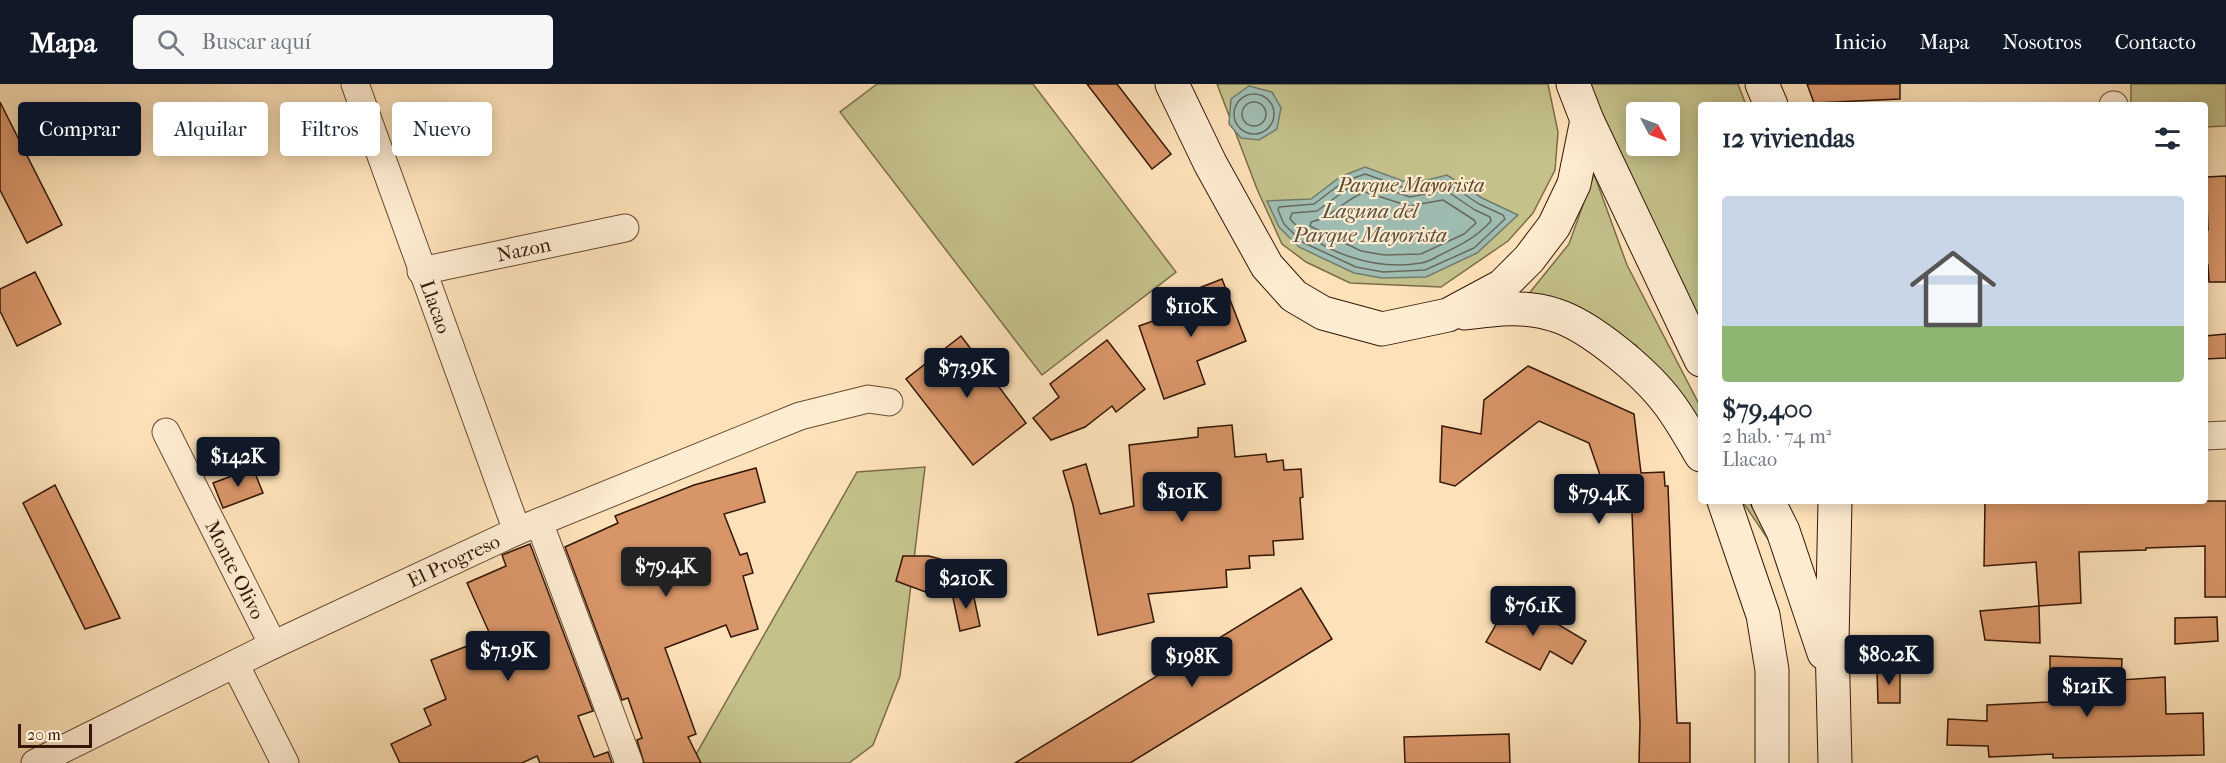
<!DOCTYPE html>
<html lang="es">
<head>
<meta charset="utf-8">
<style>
	:root { --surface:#fff; --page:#f6f6f7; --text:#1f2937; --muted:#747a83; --accent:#111827 }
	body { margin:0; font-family:"IM FELL French Canon",serif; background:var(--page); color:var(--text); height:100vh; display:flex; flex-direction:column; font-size:22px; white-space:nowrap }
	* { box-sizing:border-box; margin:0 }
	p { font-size:20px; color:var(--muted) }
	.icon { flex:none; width:33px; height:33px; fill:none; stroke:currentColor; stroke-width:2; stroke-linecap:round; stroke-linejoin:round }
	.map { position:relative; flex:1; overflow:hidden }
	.drawer { position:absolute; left:1698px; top:18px; width:510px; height:402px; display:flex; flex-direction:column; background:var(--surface); border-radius:6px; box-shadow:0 3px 15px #0003 }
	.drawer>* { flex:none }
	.top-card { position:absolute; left:18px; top:18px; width:570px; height:54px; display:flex; gap:12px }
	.needle { width:39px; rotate:131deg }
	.controls { position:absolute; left:1626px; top:18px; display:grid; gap:12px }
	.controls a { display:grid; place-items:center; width:54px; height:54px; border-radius:6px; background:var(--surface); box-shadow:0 3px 15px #0003; font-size:30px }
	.scale { position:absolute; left:18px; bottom:15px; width:74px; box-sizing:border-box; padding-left:6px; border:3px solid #331707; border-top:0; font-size:16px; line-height:21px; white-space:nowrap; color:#331707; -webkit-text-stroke:4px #feecd1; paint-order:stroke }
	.price { position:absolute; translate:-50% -51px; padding:0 14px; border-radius:6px; background:var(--accent); color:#fff; font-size:20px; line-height:39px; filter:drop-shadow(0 2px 3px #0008) }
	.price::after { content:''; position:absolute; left:50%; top:36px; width:18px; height:14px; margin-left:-9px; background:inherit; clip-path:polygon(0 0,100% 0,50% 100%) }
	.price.current { background:#222; color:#fff }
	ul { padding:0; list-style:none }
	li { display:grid; align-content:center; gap:12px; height:318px; padding:0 24px }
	li span { display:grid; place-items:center; height:186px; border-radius:6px; color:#555 }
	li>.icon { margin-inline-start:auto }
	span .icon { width:108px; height:108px; fill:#fffc; stroke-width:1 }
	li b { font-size:26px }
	h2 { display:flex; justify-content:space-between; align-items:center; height:72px; padding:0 24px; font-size:26px }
	.tag { padding:0 21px; border-radius:6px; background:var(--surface); box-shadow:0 3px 15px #0003; font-size:21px; line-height:54px }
	.tag.current { background:var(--accent); color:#fff }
	header { display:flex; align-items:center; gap:36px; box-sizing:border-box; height:84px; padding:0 30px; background:var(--accent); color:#fff }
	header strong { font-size:28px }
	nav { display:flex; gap:33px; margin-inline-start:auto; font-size:21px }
	.search { width:420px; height:54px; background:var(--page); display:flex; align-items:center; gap:15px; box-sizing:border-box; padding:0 21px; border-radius:6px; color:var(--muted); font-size:22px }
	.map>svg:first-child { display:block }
	.green { fill:#c4c18b; stroke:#7c6c49; stroke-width:1.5; fill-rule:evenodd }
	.water { fill:#9fbdb3; stroke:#747b6e; stroke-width:1.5 }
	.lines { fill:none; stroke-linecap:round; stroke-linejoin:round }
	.shore { stroke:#696a5d; stroke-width:1.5 }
	.building { fill:#d89568; stroke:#331707; stroke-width:1.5 }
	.street-casing { stroke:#664a33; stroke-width:29 }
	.secondary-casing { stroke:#331707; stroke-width:35 }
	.street { stroke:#feecd1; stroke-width:27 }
	.secondary { stroke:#feecd1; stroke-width:33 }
	.labels { text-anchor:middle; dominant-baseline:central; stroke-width:4.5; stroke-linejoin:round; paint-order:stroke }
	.park-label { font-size:20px; font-style:italic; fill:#5e4a2f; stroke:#feecd1 }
	.street-label { font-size:20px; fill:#331707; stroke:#feecd1 }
	.water-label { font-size:21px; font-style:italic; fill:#595143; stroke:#feecd1 }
</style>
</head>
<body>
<header>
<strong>Mapa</strong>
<div class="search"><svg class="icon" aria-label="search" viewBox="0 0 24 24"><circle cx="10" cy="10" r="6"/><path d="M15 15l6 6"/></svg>Buscar aquí</div>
<nav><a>Inicio</a><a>Mapa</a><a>Nosotros</a><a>Contacto</a></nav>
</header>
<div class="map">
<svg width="2226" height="679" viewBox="0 0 2226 679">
	<rect width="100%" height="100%" fill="#fde1b8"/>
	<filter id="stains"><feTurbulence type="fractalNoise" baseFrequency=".00333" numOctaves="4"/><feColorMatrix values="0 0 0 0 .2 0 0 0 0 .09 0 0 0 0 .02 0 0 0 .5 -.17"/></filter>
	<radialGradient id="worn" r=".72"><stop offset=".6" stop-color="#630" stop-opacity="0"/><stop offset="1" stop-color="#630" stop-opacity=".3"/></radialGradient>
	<g class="green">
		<path d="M877 0H1033L1176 188 1042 291 840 28Z"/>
		<path d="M1217 0H1548L1558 48 1555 86 1533 129 1508 157 1441 203 1350 199 1306 178 1282 160 1257 105Z"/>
		<path d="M1584 0H1738L1746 21H1701V273ZM1636 28H1670V62H1636Z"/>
		<path d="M2131 0H2226V42L2205 43V21H2131Z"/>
		<path d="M1594 90 1627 181 1701 324V357L1636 261 1527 212 1569 160Z"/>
		<path d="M925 383 900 592 873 661 849 679H691L857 388Z"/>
		<path d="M1742 417H1749L1770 458Z"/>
	</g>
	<g class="water">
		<path d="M1249 2 1272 8 1281 24 1277 45 1259 56 1241 54 1229 40 1231 15Z"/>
		<path d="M1365 83 1411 100 1447 91 1482 114 1518 131 1477 169 1426 193 1382 194 1354 189 1299 163 1279 143 1267 117 1311 115 1340 93Z"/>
	</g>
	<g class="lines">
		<g class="shore">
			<circle cx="1254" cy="30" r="20"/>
			<circle cx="1254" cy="30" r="12"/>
			<path d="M1365 90 1411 106 1446 98 1479 120 1503 131 1505 135 1474 164 1425 186 1383 188 1356 183 1302 158 1284 140 1278 126 1279 123 1314 120 1343 98Z"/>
			<path d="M1365 98 1410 113 1445 106 1475 126 1490 133 1491 137C1476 154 1459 162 1438 172 1433 175 1427 178 1421 179 1375 187 1321 169 1290 135L1292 129 1317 127 1347 105Z"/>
			<path d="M1365 108 1409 122 1443 116 1474 136 1476 139 1464 150 1421 170 1384 171 1361 167 1310 142 1311 138C1331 134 1345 115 1365 108Z"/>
		</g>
	</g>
	<g class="building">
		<path d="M1087 0H1117L1171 70 1152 85Z"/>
		<path d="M1807 0H1900V15L1814 19Z"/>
		<path d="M0 18 62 141 27 159 0 106Z"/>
		<path d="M2226 92V198H2209L2208 181H2205V146H2208L2206 93Z"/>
		<path d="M35 188 61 240 17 262 0 227V205Z"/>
		<path d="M1222 195 1246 257 1197 277 1205 300 1164 315 1139 242 1187 225 1181 211Z"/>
		<path d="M2226 250V274L2205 275V252Z"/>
		<path d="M961 252 977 273 985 266 1006 292 996 299 1026 339 973 381 906 295Z"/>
		<path d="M1107 256 1145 305 1116 328 1112 322 1085 343 1051 356 1033 334 1059 313 1050 300Z"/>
		<path d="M1528 282 1634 330 1641 389 1664 388 1665 402H1668L1677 639H1690V679H1639L1640 640 1631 402 1600 391 1589 359 1539 337 1455 402 1440 398 1442 342 1481 350 1484 316Z"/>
		<path d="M1232 341 1235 373 1266 370 1267 378 1283 376 1284 386 1301 385 1303 413 1300 414 1303 455 1273 457 1274 471 1249 472 1250 484 1226 486 1227 503 1148 510 1154 538 1098 551 1073 421 1063 387 1086 380 1100 430 1134 422 1129 361 1198 353V344Z"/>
		<path d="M253 384 263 409 223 424 213 399Z"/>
		<path d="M756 384 765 418 724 430 740 471 747 469 753 489 743 492 758 545 731 553 726 541 665 564 696 650 688 653 701 679H644L637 656 642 654 628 614 622 616 565 463 618 439 615 432 694 401Z"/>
		<path d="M55 401 120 534 85 545 23 419Z"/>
		<path d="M1985 417H2226V513H2205V462L2146 464V466L2079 468 2081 519 2039 522 2036 478 1984 482Z"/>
		<path d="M530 460 593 627 578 632 594 673 608 668 612 679H540L537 672 522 679H400L391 660 431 641 424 625 446 615 431 576 475 559 473 555 489 548 467 499 506 482 502 471Z"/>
		<path d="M903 472H929L944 476 939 513 896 497Z"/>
		<path d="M972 504 980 542 960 547 952 509Z"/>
		<path d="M1301 504 1332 555 1130 679H1015Z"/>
		<path d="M1509 518 1531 531 1534 526 1586 557 1572 580 1550 567 1540 586 1486 558Z"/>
		<path d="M2039 522 2040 559 1985 556 1980 527Z"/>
		<path d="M2217 533 2218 557 2175 560V534Z"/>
		<path d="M2050 572 2122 575 2121 596 2165 593 2166 630 2203 629 2204 671 2053 674V670L1989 673 1988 662 1947 661 1948 635 1987 637V621L2050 618Z"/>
		<path d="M1877 586H1900V619H1878Z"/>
		<path d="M1509 650 1510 679H1405L1404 653Z"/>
	</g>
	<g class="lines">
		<g class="street-casing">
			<g id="street">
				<path id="s1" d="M355 0 517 447"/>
				<path d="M2113 21H2114"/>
				<path id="s2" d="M421 187 625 144"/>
				<path id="s3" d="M166 348 273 561"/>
				<path d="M2205 352 2226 351"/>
				<path d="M539 438 629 679"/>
				<path d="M235 580 285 679"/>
				<path id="s4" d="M35 679 273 561 517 447 800 332 868 315 889 318"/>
			</g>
		</g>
		<g class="secondary-casing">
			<g id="secondary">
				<path d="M1172 0 1210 79 1267 182 1294 212 1323 229 1382 245 1448 231 1502 202 1529 175 1554 142 1574 100 1587 36"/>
				<path d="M1573 0 1587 36 1701 276"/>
				<path d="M1762 0 1771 21"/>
				<path d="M1465 229C1495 225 1525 221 1555 231 1591 242 1647 290 1669 320 1681 336 1691 354 1701 371"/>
				<path d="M1724 417 1763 531 1772 586V679"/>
				<path d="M1768 417 1783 447 1824 569"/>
				<path d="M1835 679 1832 558 1835 417"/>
			</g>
		</g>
		<use href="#street" class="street"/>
		<use href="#secondary" class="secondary"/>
	</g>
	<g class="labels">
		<g class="park-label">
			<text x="1411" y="101">Parque Mayorista</text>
		</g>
		<g class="street-label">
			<text stroke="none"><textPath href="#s2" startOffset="105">Nazon</textPath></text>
			<text stroke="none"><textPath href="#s1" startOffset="237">Llacao</textPath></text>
			<text stroke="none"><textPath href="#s4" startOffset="465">El Progreso</textPath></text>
			<text stroke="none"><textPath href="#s3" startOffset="154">Monte Olivo</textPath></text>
		</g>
		<g class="water-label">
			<text x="1370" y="127">Laguna del<tspan x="1370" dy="24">Parque Mayorista</tspan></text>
		</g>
	</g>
	<rect width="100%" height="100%" filter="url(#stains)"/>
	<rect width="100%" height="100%" fill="url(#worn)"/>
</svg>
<div class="controls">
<a><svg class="needle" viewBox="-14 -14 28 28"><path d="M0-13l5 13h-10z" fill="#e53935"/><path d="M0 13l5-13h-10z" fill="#747a83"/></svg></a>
</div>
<div class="scale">20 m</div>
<b class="price" style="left:1191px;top:254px">$110K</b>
<b class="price" style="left:967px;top:315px">$73.9K</b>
<b class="price" style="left:238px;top:404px">$142K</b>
<b class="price" style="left:1182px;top:439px">$101K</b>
<b class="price" style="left:1599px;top:441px">$79.4K</b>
<b class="price current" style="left:666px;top:514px">$79.4K</b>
<b class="price" style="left:966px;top:526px">$210K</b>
<b class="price" style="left:1533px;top:553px">$76.1K</b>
<b class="price" style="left:508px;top:598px">$71.9K</b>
<b class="price" style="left:1889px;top:602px">$80.2K</b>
<b class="price" style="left:1192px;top:604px">$198K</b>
<b class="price" style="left:2087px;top:634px">$121K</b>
<div class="top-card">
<a class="tag current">Comprar</a>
<a class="tag">Alquilar</a>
<a class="tag">Filtros</a>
<a class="tag">Nuevo</a>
</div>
<section class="drawer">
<h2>12 viviendas<svg class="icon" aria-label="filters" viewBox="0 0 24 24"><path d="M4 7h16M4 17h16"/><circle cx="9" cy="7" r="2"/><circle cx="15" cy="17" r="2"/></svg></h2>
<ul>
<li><span style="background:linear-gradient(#c9d6e8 70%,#8fb573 0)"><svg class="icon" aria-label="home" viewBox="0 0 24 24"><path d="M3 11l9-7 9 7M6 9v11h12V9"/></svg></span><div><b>$79,400</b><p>2 hab. · 74 m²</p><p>Llacao</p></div></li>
</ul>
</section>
</div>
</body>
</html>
